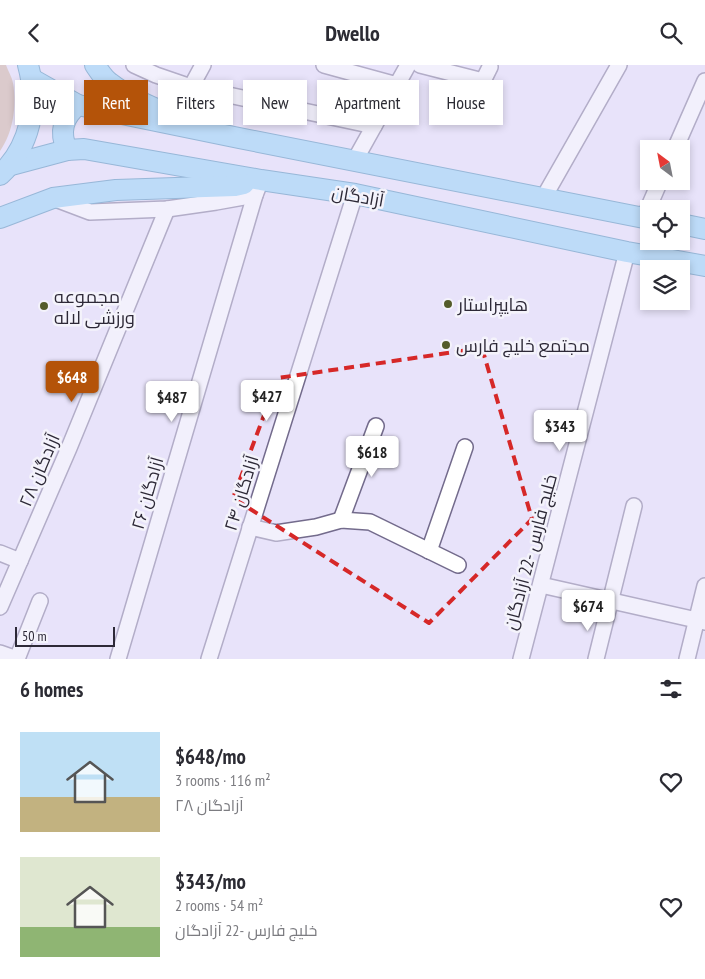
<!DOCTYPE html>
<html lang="en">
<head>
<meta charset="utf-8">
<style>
	:root { --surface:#fff; --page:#f2f2f3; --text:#2b2b33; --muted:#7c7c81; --accent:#b45309 }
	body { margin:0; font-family:"PT Sans Narrow",Cairo,sans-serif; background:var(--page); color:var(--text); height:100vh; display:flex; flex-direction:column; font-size:19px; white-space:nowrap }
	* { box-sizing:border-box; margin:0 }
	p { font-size:16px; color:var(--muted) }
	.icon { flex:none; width:28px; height:28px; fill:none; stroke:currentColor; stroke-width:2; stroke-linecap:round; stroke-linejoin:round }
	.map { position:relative; height:594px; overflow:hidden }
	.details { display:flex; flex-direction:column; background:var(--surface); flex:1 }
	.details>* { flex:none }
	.hud { position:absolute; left:15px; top:15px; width:675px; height:45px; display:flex; gap:10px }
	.needle { width:32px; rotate:328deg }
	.controls { position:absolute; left:640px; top:75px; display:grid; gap:10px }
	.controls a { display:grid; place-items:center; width:50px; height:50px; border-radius:0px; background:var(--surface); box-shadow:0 2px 8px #0003; font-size:25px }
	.scale { position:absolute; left:15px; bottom:12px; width:100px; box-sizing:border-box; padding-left:5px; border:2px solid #2d2937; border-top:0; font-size:14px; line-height:18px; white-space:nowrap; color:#2d2937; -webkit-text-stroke:4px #f4f3fb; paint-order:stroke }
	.price { position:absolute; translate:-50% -42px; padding:0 11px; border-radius:5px; background:#fff; color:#222; font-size:16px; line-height:32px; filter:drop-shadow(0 1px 2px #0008) }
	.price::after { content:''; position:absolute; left:50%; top:30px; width:15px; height:11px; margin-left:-8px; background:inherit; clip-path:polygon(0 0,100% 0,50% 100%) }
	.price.on { background:var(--accent); color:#fff }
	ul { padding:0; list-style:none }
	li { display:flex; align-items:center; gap:15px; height:125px; padding:0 20px }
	li span { display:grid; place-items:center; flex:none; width:140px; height:100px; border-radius:0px; color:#555 }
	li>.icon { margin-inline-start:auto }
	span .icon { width:60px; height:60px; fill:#fffc; stroke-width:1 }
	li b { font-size:21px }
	h2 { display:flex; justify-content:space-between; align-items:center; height:60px; padding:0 20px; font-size:21px }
	.tag { padding:0 18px; border-radius:0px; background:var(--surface); box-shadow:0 2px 8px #0003; font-size:18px; line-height:45px }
	.tag.on { background:var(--accent); color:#fff }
	header { display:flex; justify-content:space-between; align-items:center; height:65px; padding:0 20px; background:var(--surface); font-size:22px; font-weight:800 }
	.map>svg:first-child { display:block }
	.green { fill:#cdac96 }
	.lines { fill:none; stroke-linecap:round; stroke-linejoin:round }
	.minor-casing { stroke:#736b8c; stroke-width:18 }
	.major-casing { stroke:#3781af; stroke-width:22 }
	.minor { stroke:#fff; stroke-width:15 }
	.major { stroke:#8ad0f5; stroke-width:20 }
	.marked { fill:none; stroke:#d62828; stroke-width:4; stroke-dasharray:10 6; stroke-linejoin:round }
	.poi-dot { fill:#545c2a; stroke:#f4f3fb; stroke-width:2 }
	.labels { text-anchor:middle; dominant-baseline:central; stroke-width:5; stroke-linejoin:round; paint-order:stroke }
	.street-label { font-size:18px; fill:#2d2937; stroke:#f4f3fb }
	.poi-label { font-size:18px; fill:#2d2937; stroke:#f4f3fb; text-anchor:start }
</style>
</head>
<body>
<header><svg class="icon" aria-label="back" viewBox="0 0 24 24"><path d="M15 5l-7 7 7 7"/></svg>Dwello<svg class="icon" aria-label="search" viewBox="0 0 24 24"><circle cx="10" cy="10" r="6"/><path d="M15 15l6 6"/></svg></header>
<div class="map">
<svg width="705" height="594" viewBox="0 0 705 594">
	<rect width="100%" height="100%" fill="#e8e3fa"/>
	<path class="green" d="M0 0H6C8 6 12 12 13 18 17 41 13 68 0 86Z"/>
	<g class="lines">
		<g class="minor-casing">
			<g id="minor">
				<path d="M134 0 156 10 191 22 374 61"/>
				<path d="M324 0 397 20"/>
				<path d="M420 0 483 16 490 2"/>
				<path d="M191 22 203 0"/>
				<path d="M675 84 705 16"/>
				<path d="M355 95 408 0"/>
				<path d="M544 132 619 0"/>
				<path d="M53 133 90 147 167 144 216 137 255 130"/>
				<path d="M644 153 660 116"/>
				<path d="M341 455 376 361"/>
				<path d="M250 462 276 468 316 462 341 455 370 457 458 500"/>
				<path d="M429 486 465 382"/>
				<path d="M0 488 20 496"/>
				<path d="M541 520 705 557"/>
				<path d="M0 542 69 383 167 144"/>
				<path d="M0 588 17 594 40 536"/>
				<path d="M118 594 255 130 261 115"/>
				<path d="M209 594 355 129"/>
				<path d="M521 594 627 187"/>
				<path d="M596 594 634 441"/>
				<path d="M687 594 705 521"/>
			</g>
		</g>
		<g class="major-casing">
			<g id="major">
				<path d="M95 0C99 6 104 14 110 18 128 32 150 42 171 50"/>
				<path d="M32 14 78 40 239 73 649 154"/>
				<path d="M67 85C59 67 63 52 78 40"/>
				<path d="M11 100 67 85 84 84 261 115 355 129 627 187 705 201"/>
				<path d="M0 110C30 82 39 39 28 0"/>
				<path d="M0 153 53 133 116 125 235 121 244 119"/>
				<path d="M681 159 705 164"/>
			</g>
		</g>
		<use href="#minor" class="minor"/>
		<use href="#major" class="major"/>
	</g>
	<path d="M0 0H705V594H0ZM482 283 532 454 429 558 233 433 278 313Z" fill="#e8e3fa" fill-opacity=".55" fill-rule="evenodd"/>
	<path class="marked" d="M482 283 532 454 429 558 233 433 278 313Z"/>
	<g class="poi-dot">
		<circle cx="448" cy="239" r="5"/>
		<circle cx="44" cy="241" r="5"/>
		<circle cx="446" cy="280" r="5"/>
	</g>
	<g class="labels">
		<g class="street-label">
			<text transform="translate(358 131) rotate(10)">آزادگان</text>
			<text transform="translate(39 405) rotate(-67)">۲۸ آزادگان</text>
			<text transform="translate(147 428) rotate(-74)">۲۶ آزادگان</text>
			<text transform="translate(241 428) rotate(-73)">۲۴ آزادگان</text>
			<text transform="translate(530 487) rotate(-75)">خلیج فارس -22 آزادگان</text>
		</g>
		<g class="poi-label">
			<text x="54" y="231">مجموعه<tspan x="54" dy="21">ورزشی لاله</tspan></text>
			<text x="458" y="239">هایپراستار</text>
			<text x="456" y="280">مجتمع خلیج فارس</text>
		</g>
	</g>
</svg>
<div class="controls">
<a><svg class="needle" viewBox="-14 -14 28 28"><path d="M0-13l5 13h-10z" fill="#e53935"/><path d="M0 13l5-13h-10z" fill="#7c7c81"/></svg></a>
<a><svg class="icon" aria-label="locate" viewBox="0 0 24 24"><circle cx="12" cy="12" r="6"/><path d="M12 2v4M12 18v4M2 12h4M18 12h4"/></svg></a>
<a><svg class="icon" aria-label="layers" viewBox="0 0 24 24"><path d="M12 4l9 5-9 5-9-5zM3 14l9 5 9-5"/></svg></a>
</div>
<div class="scale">50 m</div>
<b class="price on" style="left:72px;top:338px">$648</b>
<b class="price" style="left:267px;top:357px">$427</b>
<b class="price" style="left:172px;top:358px">$487</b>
<b class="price" style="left:560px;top:387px">$343</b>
<b class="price" style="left:372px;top:413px">$618</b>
<b class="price" style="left:588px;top:567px">$674</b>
<div class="hud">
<a class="tag">Buy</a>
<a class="tag on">Rent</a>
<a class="tag">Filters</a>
<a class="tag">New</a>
<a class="tag">Apartment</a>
<a class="tag">House</a>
</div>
</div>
<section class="details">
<h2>6 homes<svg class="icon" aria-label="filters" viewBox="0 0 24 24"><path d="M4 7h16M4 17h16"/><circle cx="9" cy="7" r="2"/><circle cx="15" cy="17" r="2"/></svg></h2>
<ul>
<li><span style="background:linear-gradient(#bfe0f5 65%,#c2b280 0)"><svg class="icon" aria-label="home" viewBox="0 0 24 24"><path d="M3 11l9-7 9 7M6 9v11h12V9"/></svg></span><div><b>$648/mo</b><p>3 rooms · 116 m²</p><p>۲۸ آزادگان</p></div><svg class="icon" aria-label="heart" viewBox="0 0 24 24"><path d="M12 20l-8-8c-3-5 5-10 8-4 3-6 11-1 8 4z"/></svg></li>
<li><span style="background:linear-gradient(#dfe7d0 70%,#8fb573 0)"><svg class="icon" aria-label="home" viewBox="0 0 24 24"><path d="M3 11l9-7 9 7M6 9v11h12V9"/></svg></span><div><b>$343/mo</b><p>2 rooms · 54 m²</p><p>خلیج فارس -22 آزادگان</p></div><svg class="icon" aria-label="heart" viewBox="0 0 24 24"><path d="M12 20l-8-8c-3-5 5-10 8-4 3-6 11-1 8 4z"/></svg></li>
</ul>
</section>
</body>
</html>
